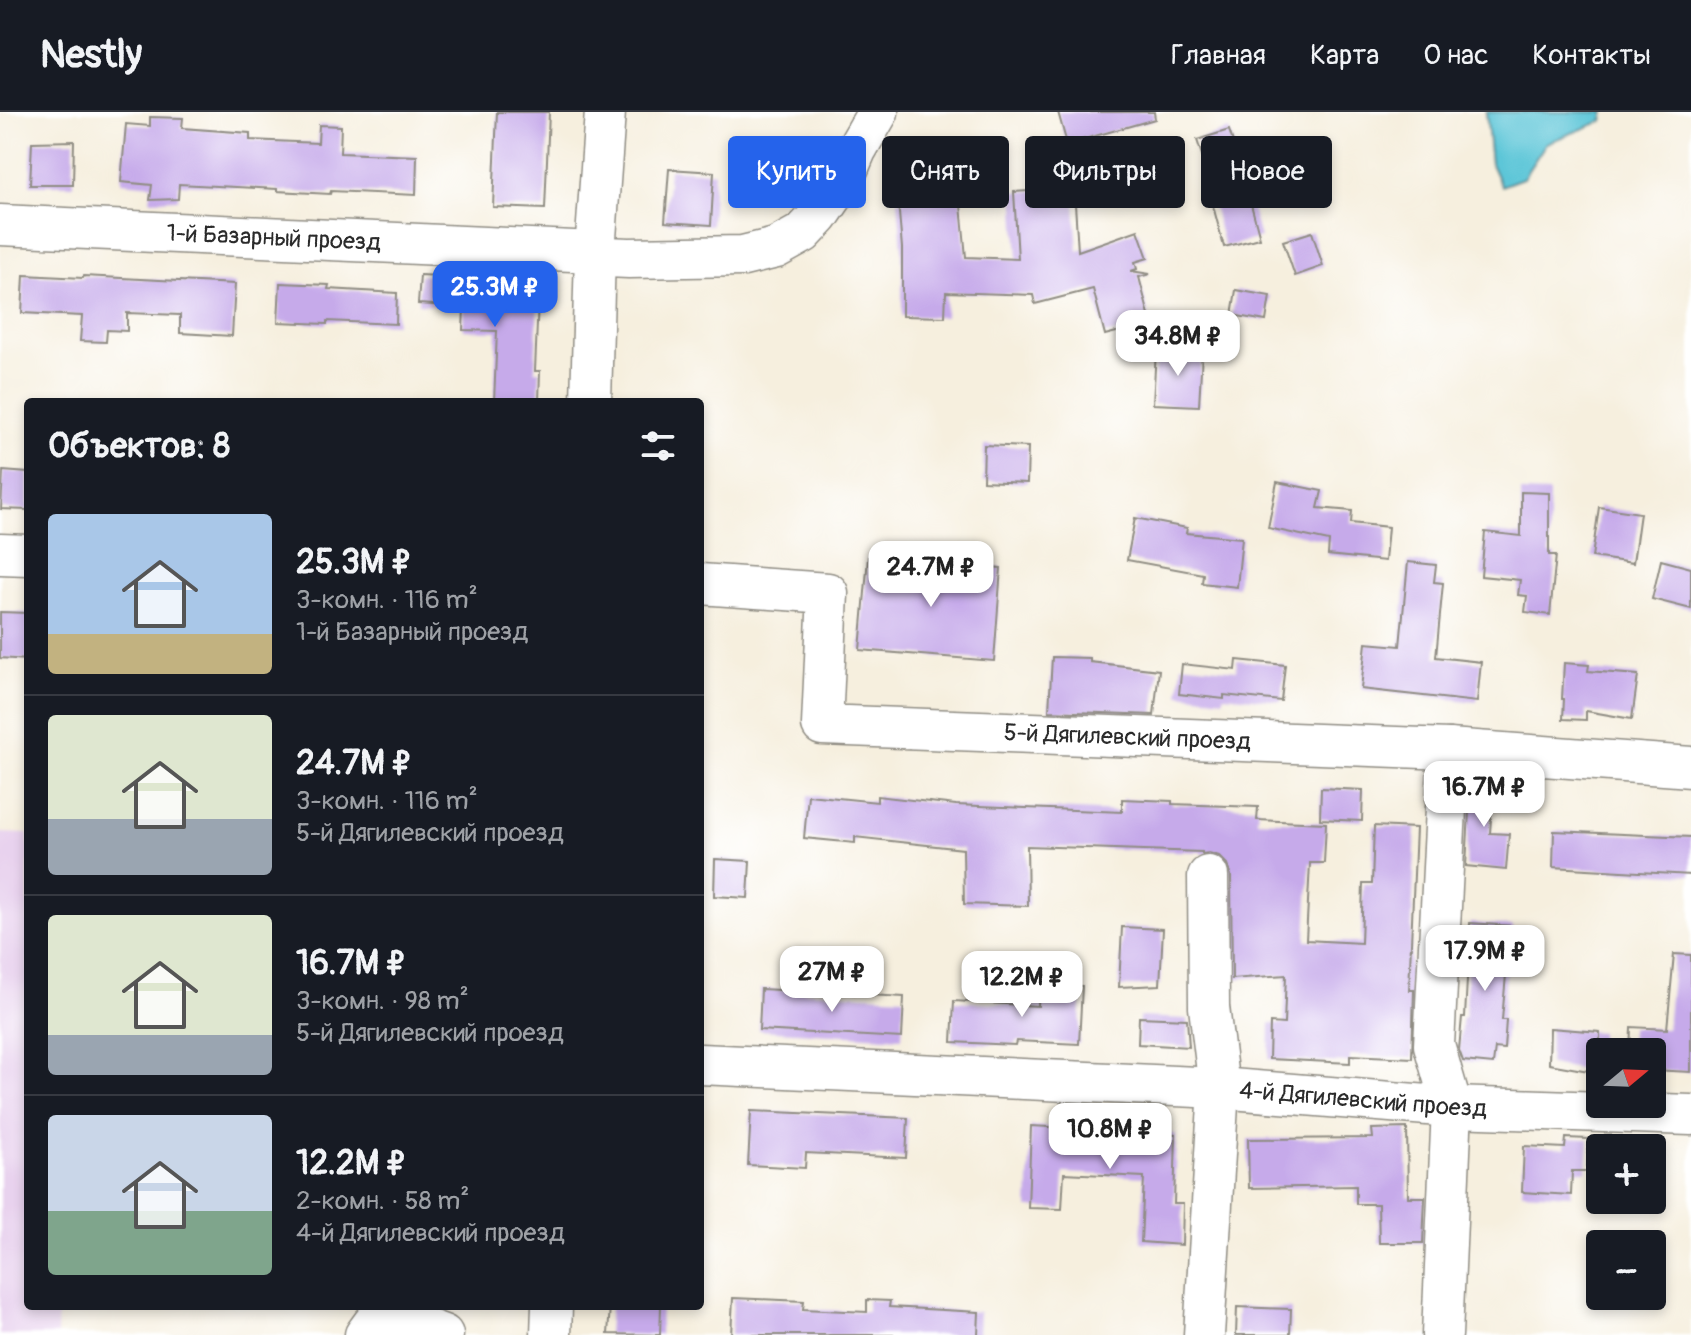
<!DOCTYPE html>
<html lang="ru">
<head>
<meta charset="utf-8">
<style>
	:root { --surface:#171b24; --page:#242831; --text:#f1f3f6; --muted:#9ea1a6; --line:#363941; --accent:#2563eb }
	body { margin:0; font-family:Pangolin,sans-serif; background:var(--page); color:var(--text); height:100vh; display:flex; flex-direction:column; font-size:30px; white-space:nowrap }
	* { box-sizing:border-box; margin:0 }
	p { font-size:26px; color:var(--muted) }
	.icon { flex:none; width:44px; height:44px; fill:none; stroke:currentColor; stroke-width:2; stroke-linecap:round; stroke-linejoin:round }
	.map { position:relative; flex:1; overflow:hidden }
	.drawer { position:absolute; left:24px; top:286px; width:680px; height:912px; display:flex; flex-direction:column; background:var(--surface); border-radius:8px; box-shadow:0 4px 12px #0003 }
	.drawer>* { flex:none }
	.hud { position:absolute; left:728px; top:24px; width:760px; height:72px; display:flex; gap:16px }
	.needle { width:52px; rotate:71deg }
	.fabs { position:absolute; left:1586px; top:926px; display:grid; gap:16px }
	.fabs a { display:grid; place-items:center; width:80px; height:80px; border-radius:8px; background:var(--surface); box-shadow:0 4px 12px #0003; font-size:40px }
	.price { position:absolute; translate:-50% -68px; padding:0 18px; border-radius:16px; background:#fff; color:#222; font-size:26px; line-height:52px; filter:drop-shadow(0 2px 4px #0008) }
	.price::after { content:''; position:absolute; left:50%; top:48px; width:24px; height:18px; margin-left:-12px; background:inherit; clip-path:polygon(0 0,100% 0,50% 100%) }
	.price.current { background:var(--accent); color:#fff }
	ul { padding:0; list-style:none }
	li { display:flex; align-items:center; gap:24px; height:200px; padding:0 24px }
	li+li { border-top:2px solid var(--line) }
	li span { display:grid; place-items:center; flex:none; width:224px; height:160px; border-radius:8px; color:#555 }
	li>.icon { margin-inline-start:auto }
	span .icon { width:96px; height:96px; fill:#fffc; stroke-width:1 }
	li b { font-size:34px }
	h2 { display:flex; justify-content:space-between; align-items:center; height:96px; padding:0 24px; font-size:34px }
	.chip { padding:0 28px; border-radius:8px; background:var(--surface); box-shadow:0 4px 12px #0003; font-size:28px; line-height:72px }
	.chip.current { background:var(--accent); color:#fff }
	header { display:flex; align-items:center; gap:48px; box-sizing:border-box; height:112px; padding:0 40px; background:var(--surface); border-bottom:2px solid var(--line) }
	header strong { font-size:38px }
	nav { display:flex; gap:44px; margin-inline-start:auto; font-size:28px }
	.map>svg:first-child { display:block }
	.built { fill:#e8d2ee }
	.water { fill:#5dc6d8; stroke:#447882; stroke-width:2 }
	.building { fill:#c6aaea }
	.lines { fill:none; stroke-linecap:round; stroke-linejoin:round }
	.minor-casing { stroke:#908d84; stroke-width:43 }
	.minor { stroke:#fff; stroke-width:40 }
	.labels { text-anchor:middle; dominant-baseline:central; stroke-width:6; stroke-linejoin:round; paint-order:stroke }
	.street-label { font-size:24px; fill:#2b2b2b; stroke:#fff }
</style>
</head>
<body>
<header>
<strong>Nestly</strong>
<nav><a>Главная</a><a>Карта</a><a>О нас</a><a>Контакты</a></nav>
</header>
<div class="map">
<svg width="1691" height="1223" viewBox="0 0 1691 1223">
	<rect width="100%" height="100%" fill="#fff"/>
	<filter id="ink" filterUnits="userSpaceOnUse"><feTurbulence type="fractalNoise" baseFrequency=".0125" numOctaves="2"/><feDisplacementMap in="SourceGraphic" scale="16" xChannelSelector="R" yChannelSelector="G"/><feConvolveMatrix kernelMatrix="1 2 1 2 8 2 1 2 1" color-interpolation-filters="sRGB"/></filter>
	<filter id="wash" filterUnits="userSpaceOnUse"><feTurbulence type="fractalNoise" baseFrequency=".006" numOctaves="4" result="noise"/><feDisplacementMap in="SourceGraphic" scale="32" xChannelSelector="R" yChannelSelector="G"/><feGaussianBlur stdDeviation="1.8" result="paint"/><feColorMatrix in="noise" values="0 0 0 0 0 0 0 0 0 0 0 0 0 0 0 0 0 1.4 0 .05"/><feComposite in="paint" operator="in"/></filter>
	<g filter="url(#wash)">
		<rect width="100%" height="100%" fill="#f6efde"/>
		<path class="built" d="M0 721 28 722V1194H58L57 1223H0Z"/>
		<path class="water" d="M1486 0H1605L1603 9 1546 31 1523 66 1501 74 1491 52Z"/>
		<g id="blocks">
			<g class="building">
				<path d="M497 0H549L545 97 493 95Z"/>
				<path d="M1058 0H1154L1155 7 1067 32Z"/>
				<path d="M150 5 183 6 182 16 250 21V28L318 31 319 13 341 14 340 41 417 44 416 83 331 79 330 82 277 79V77L179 72 178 87 150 88 152 73 121 70 126 12 150 14Z"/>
				<path d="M1229 18 1240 51 1260 126 1224 135 1212 90 1217 89 1197 28Z"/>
				<path d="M74 29 73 73H30L32 30Z"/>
				<path d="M669 57 714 60 711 113 665 110Z"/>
				<path d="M1074 76 1078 139 1138 118 1148 146 1135 150 1137 157 1131 159 1150 162 1139 165 1151 211 1105 223 1093 177 1035 192 1033 183 946 180 945 205 902 204V136L898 89 960 83 966 145 1018 147 1014 80Z"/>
				<path d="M1312 120 1323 154 1295 164 1283 129Z"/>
				<path d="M24 163 83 166 84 164 235 172 232 224 180 221V203L127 201V219L107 218 106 230 80 229 82 204 22 201Z"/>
				<path d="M420 163 500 167 499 185 538 187 535 259H540L539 290H494L497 219 463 218 464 195 418 192Z"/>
				<path d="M280 171 329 173 328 177 397 181 396 212 327 209V212L278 210Z"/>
				<path d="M1236 178 1270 184 1266 209 1232 203Z"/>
				<path d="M1156 238 1202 240 1199 294 1153 292Z"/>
				<path d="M984 333 1028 335 1027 371 983 369Z"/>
				<path d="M3 359 28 361V398L1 397Z"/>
				<path d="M1277 370 1322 379 1318 396 1352 399 1351 411 1388 415 1385 449 1328 443 1329 429 1268 416Z"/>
				<path d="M1521 380 1549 381V443H1556L1550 503 1525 500 1527 484 1518 483 1520 468 1481 464 1485 420 1521 424Z"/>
				<path d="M1599 395 1640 401 1633 451 1592 445Z"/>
				<path d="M1135 406 1187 416 1186 421 1242 426 1237 475 1202 471 1203 462 1127 448Z"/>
				<path d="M868 445 1001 456 994 549 860 538Z"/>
				<path d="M1661 448 1691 456V497L1652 487Z"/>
				<path d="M1408 450 1436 453 1434 470 1443 471 1436 545 1481 550 1477 590 1361 577 1366 531 1400 534Z"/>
				<path d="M0 500 28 501V548L0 546Z"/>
				<path d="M1052 545 1090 546V550L1159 558 1154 603 1049 599Z"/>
				<path d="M1237 548 1285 553 1281 589 1224 583V587L1179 582 1182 552 1236 558Z"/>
				<path d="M1564 551 1589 553 1588 559 1638 563 1632 607 1586 599V608L1563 607 1564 587H1562Z"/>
				<path d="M1471 664 1494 666 1490 721 1509 722 1506 758 1466 754Z"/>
				<path d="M1321 676 1363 678 1362 709 1320 707Z"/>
				<path d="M808 683 877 690V684L956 693 1122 700V687L1172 689V692L1258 695 1257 708 1326 711 1324 751H1310L1306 828 1361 831 1363 772H1372L1374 714 1416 716 1409 878H1414L1412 946 1350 943V951L1269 947 1270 911 1284 912 1286 863 1232 867 1231 764 1227 752 1219 744 1209 741 1202 742V740L1027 734 1028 794 964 792 963 737 855 725V731L804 726Z"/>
				<path d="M1554 719 1691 725V763L1553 755Z"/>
				<path d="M715 747 750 749 748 786 714 784Z"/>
				<path d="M1470 811 1513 814 1511 840H1508L1502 908H1506L1504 937 1495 936 1493 952 1463 949 1459 938 1462 905H1465Z"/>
				<path d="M1122 815 1163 817 1160 873 1119 875Z"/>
				<path d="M1674 842 1691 843V960L1652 958V940H1630L1631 915 1667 917Z"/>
				<path d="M1039 872 1082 874 1079 932 1016 929 1015 933 952 930 954 889 1038 894Z"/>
				<path d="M761 877 904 885 902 926 759 918Z"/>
				<path d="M1139 905 1187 907 1189 935 1138 932Z"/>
				<path d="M1550 916 1600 920V961L1549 952Z"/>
				<path d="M751 999 908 1006 906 1046 806 1041 805 1056 748 1053Z"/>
				<path d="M1031 1014 1176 1022 1174 1092H1183L1182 1133 1141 1130 1144 1065 1064 1061 1062 1097 1028 1096Z"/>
				<path d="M1407 1016 1408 1085H1425L1423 1131H1379L1378 1092H1356V1074L1249 1076 1248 1027 1373 1026 1372 1017Z"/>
				<path d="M1566 1026 1589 1027 1587 1059H1572L1571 1083 1522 1080 1524 1034 1565 1036Z"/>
				<path d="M733 1186 804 1189 803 1197 867 1200V1188L890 1189 889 1195 979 1200 978 1223H731Z"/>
				<path d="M610 1194H661L660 1223 608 1222Z"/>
				<path d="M1237 1195 1291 1197 1290 1223H1236Z"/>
			</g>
		</g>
	</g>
	<g filter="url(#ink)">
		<use href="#blocks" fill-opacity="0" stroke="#908d84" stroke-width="2"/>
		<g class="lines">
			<g class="minor-casing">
				<g id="minor">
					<path id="s1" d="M0 113 595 140 606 145 629 146 743 144 776 136 803 121 819 104 843 69 856 38 878 0"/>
					<path d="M591 290 595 140 605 0"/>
					<path d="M0 442 28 443"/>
					<path id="s2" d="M700 472 828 481 822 613 1449 637 1691 655"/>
					<path id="s3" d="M700 952 1219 976 1452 995 1691 1003"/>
					<path d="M365 1223 373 1212 416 1213 443 1223"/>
					<path d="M551 1223 552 1194"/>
					<path d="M1204 1223 1219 976 1209 895 1208 764"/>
					<path d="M1442 1223 1452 995 1434 933 1449 637"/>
				</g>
			</g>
			<use href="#minor" class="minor"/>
		</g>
	</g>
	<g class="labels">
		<g class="street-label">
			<text stroke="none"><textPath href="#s1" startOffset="274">1-й Базарный проезд</textPath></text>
			<text stroke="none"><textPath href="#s2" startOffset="566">5-й Дягилевский проезд</textPath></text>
			<text stroke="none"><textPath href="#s3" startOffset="664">4-й Дягилевский проезд</textPath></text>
		</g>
	</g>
</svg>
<div class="fabs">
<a><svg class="needle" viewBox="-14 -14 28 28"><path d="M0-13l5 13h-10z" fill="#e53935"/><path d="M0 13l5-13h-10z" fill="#9ea1a6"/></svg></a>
<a>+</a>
<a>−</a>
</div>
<b class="price current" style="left:495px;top:217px">25.3M ₽</b>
<b class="price" style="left:1178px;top:266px">34.8M ₽</b>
<b class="price" style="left:931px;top:497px">24.7M ₽</b>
<b class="price" style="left:1484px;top:717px">16.7M ₽</b>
<b class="price" style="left:1485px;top:881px">17.9M ₽</b>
<b class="price" style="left:832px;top:902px">27M ₽</b>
<b class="price" style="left:1022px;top:907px">12.2M ₽</b>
<b class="price" style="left:1110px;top:1059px">10.8M ₽</b>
<div class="hud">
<a class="chip current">Купить</a>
<a class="chip">Снять</a>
<a class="chip">Фильтры</a>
<a class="chip">Новое</a>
</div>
<section class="drawer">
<h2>Объектов: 8<svg class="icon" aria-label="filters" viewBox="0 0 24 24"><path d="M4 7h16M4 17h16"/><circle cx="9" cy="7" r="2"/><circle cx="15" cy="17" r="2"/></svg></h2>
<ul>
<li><span style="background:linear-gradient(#a9c7e8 75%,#c2b280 0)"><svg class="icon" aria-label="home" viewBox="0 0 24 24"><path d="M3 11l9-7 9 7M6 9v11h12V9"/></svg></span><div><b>25.3M ₽</b><p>3-комн. · 116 m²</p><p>1-й Базарный проезд</p></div></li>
<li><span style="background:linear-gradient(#dfe7d0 65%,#9aa5b1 0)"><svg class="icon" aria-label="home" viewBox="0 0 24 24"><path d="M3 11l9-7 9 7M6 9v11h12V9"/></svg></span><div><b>24.7M ₽</b><p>3-комн. · 116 m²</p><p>5-й Дягилевский проезд</p></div></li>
<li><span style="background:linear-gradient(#dfe7d0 75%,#9aa5b1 0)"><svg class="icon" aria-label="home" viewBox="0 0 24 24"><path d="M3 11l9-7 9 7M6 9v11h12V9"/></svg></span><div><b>16.7M ₽</b><p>3-комн. · 98 m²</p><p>5-й Дягилевский проезд</p></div></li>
<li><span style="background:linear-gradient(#c9d6e8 60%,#7fa58c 0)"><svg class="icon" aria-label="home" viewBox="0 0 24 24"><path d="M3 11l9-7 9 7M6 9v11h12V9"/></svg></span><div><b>12.2M ₽</b><p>2-комн. · 58 m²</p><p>4-й Дягилевский проезд</p></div></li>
</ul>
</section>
</div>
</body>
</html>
